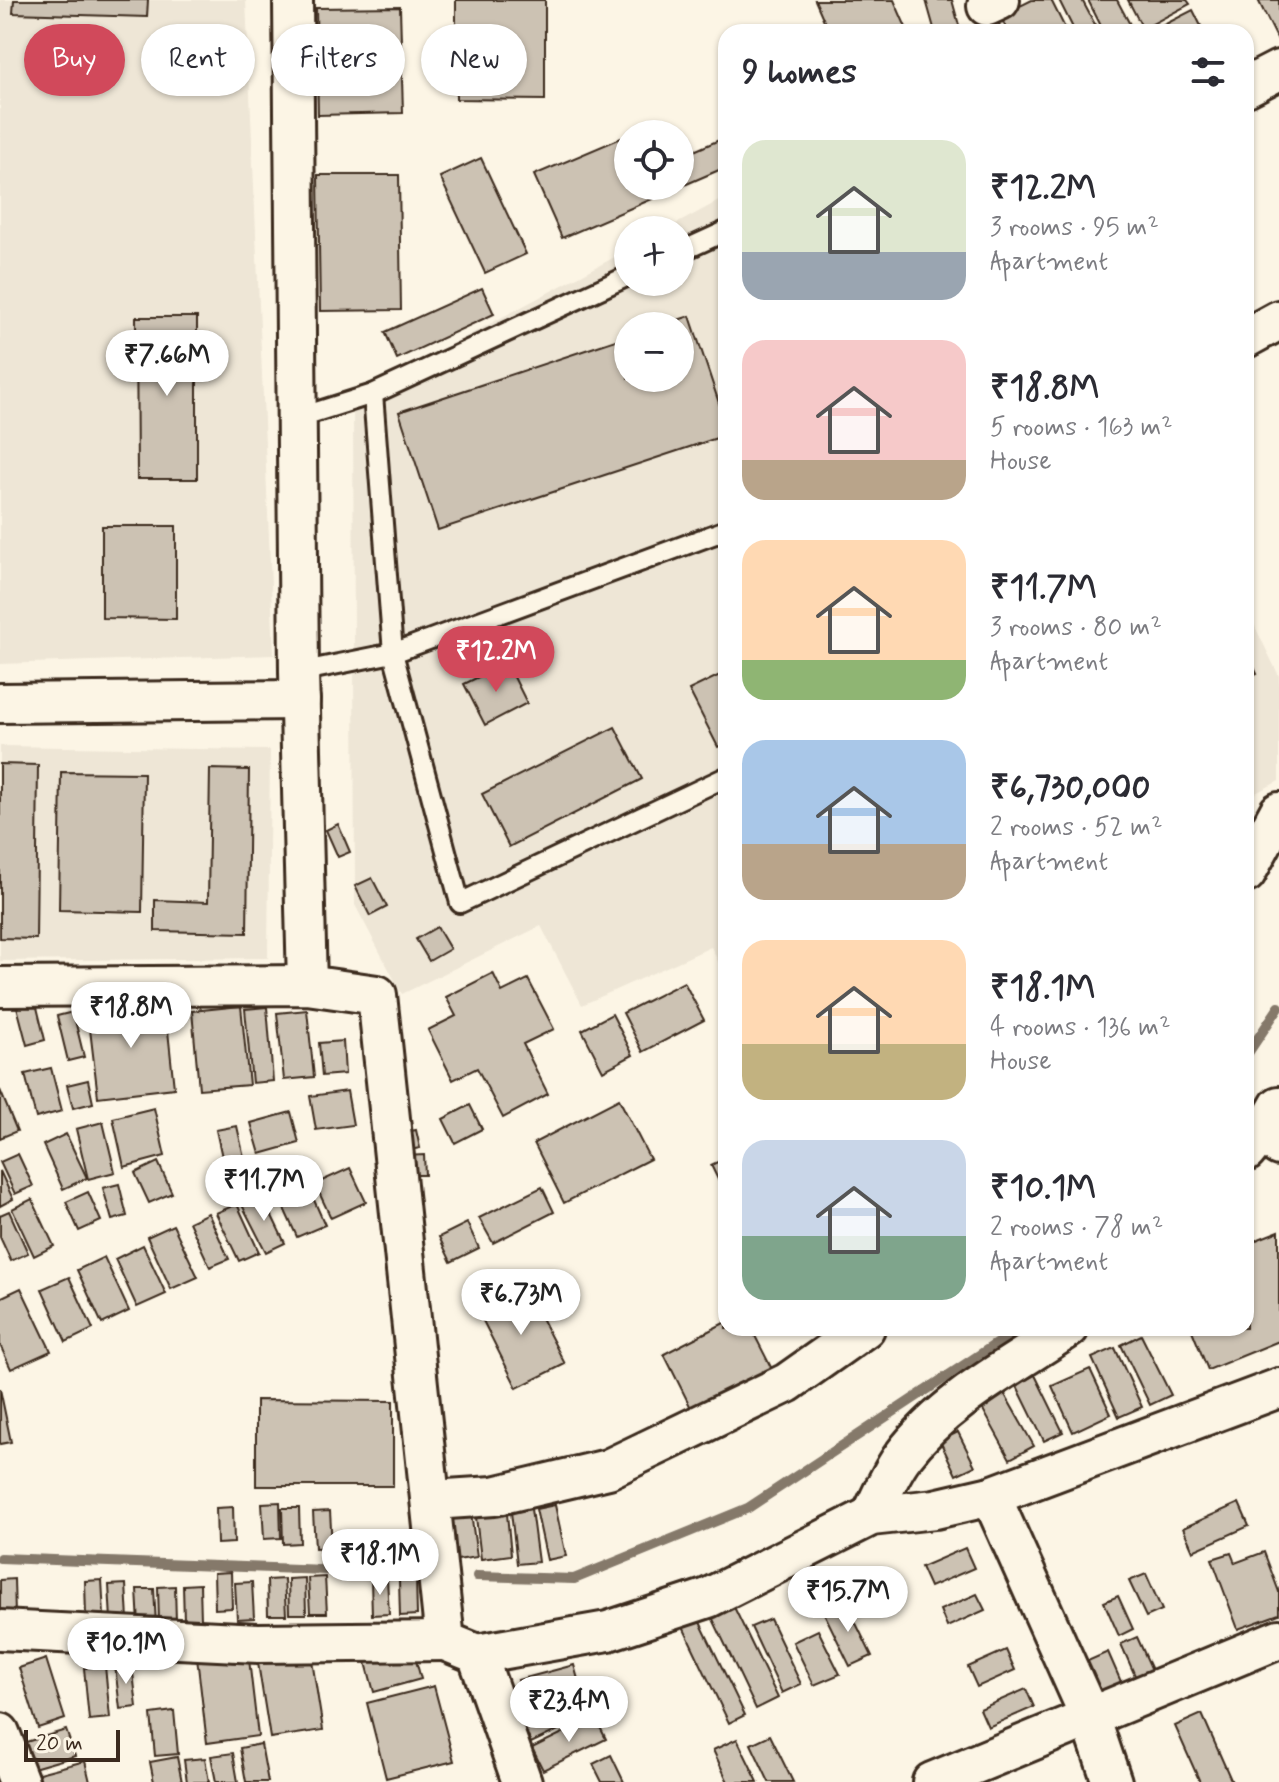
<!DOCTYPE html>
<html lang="en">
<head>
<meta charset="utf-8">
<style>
	:root { --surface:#fff; --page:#f7f7f7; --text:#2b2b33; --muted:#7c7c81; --accent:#d1495b }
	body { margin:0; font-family:Mynerve,sans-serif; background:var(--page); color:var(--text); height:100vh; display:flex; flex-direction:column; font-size:30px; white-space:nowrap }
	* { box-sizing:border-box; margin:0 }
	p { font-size:26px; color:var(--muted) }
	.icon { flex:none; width:44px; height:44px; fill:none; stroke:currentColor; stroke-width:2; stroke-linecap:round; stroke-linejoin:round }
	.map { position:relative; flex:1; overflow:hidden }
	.details { position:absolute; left:718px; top:24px; width:536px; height:1312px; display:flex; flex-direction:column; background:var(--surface); border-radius:24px; box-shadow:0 2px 6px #0004 }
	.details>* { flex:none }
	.top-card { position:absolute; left:24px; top:24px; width:574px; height:72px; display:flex; gap:16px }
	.buttons { position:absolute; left:614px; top:120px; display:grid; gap:16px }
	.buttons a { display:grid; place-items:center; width:80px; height:80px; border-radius:50%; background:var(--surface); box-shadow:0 2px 6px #0004; font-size:40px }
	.scale { position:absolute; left:24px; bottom:20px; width:96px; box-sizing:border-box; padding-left:8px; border:4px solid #3b2a1e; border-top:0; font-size:22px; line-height:28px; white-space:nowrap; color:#3b2a1e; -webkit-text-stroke:6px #fcf5e5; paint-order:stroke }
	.price { position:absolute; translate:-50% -68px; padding:0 18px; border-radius:28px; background:#fff; color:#222; font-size:26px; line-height:52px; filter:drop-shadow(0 2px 4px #0008) }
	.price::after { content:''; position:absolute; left:50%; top:48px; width:24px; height:18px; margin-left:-12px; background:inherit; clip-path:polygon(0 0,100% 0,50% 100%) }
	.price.current { background:var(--accent); color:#fff }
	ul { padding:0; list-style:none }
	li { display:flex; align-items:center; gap:24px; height:200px; padding:0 24px }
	li span { display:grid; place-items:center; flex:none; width:224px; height:160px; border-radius:24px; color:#555 }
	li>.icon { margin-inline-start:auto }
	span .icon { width:96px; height:96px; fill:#fffc; stroke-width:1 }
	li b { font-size:34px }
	h2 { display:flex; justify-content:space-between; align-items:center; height:96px; padding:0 24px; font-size:34px }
	.tag { padding:0 28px; border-radius:36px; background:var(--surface); box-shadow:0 2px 6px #0004; font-size:28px; line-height:72px }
	.tag.current { background:var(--accent); color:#fff }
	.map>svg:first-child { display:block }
	.built { fill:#eee6d6; fill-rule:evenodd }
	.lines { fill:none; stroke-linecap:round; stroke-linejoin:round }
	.stream { stroke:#85796b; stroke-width:10 }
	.building { fill:#ccc2b3; stroke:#3b2a1e; stroke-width:2 }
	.lane-casing { stroke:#3b2a1e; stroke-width:24 }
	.street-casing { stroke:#3b2a1e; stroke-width:44 }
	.lane { stroke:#fcf5e5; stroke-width:18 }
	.street { stroke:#fcf5e5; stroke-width:38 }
</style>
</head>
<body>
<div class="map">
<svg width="1279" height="1782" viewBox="0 0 1279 1782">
	<rect width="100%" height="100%" fill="#fcf5e5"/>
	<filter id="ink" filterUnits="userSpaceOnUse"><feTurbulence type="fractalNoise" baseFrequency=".0125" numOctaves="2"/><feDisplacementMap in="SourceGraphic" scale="16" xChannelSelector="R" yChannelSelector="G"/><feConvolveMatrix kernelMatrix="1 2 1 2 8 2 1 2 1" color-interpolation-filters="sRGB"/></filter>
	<g filter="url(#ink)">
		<g class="built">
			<path d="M0 0H246L274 655 0 664Z"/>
			<path d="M726 197V977L711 947 582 1005 541 926 402 994 355 905 353 397 628 250V282H680V230H665ZM628 326H680V378H628Z"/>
			<path d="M1246 608 1279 676V781L1246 798Z"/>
			<path d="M0 746 270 750 268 958 0 961Z"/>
		</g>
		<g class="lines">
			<g class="stream">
				<path d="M1246 1056 1279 1007"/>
				<path d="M0 1558 432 1574"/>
				<path d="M477 1576 574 1579 748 1508 1020 1328"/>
			</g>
		</g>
		<g class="building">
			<path d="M14 0H148L147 17 13 13Z"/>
			<path d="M456 0H545V100L456 99Z"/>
			<path d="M815 0H894L908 32H829Z"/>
			<path d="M926 0H952L960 29 935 32Z"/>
			<path d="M1032 0H1051L1067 32H1008L1000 16Z"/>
			<path d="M1059 0H1082L1099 32H1075Z"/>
			<path d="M1088 0H1117L1134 32H1104Z"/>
			<path d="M1128 0H1187L1190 4 1143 29Z"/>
			<path d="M1258 0H1279V42Z"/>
			<path d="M400 7 403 113 318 115 316 8Z"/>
			<path d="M1193 10 1204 32H1150Z"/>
			<path d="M998 22 1003 32H978Z"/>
			<path d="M726 137V167L562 238 534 175 621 138 628 154V186H680V157Z"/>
			<path d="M481 158 526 254 485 273 440 177Z"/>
			<path d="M318 175H399L401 310 320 311Z"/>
			<path d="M482 288 494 314 397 359 385 332Z"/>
			<path d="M690 316 726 424V435L438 530 399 412 628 336V378H680V326H659Z"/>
			<path d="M136 317H197V479H137Z"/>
			<path d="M102 526H176V619L102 618Z"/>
			<path d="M1246 650 1257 674 1246 679Z"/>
			<path d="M507 663 527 703 485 725 464 684Z"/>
			<path d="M726 672V743L718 747 689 690Z"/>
			<path d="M615 727 642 779 509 847 482 794Z"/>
			<path d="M0 764 38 765 36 939 0 938Z"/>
			<path d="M210 769 249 770 247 933 155 931V900L208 902Z"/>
			<path d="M61 772 144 773 142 912 59 910Z"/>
			<path d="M338 824 350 852 338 857 326 830Z"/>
			<path d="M372 878 387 907 370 916 355 886Z"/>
			<path d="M437 927 450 949 429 961 416 939Z"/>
			<path d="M493 973 502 992 528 979 554 1029 523 1044 548 1094 503 1118 477 1068 453 1080 428 1030 456 1016 446 997Z"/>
			<path d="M684 982 704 1020 643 1052 623 1013Z"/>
			<path d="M35 999 45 1040 27 1045 16 1003Z"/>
			<path d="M165 1002 174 1088 98 1097 88 1012Z"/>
			<path d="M241 1006 249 1085 199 1089 192 1011Z"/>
			<path d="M267 1007 273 1081 252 1083 245 1009Z"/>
			<path d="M307 1010 314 1077 284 1080 277 1013Z"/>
			<path d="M73 1012 84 1057 68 1061 57 1016Z"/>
			<path d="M612 1014 633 1055 603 1071 582 1030Z"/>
			<path d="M343 1041 345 1074 322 1076 319 1043Z"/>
			<path d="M51 1068 62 1111 36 1118 25 1074Z"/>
			<path d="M88 1080 93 1103 73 1108 67 1085Z"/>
			<path d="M0 1090 17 1131 0 1138Z"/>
			<path d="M347 1091 353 1125 316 1130 310 1096Z"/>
			<path d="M619 1099 650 1159 564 1203 534 1143Z"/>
			<path d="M470 1105 482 1129 455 1143 443 1119Z"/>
			<path d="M154 1108 165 1156 124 1167 113 1118Z"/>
			<path d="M291 1112 299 1143 260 1154 251 1123Z"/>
			<path d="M103 1122 115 1172 88 1179 76 1129Z"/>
			<path d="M237 1126 246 1166 225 1171 216 1130Z"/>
			<path d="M416 1130 420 1148 405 1151 402 1133Z"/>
			<path d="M66 1134 87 1178 63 1189 43 1145Z"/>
			<path d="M18 1154 33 1186 15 1194 0 1162Z"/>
			<path d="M424 1155 425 1175H406L405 1156Z"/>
			<path d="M726 1158V1196L711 1165Z"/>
			<path d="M158 1162 172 1193 149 1203 135 1173Z"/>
			<path d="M350 1168 366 1202 331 1218 315 1184Z"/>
			<path d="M0 1171 13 1199 0 1206Z"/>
			<path d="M119 1184 127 1216 112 1220 103 1188Z"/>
			<path d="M542 1187 554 1212 493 1243 479 1218Z"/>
			<path d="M310 1191 325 1225 297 1237 282 1204Z"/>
			<path d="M88 1192 101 1221 79 1231 66 1202Z"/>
			<path d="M262 1195 285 1243 266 1252 242 1205Z"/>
			<path d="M32 1199 54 1246 34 1256 12 1209Z"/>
			<path d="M237 1204 259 1252 239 1261 216 1213Z"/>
			<path d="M9 1211 28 1253 11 1261 0 1237V1215Z"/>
			<path d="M208 1213 229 1259 210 1267 189 1222Z"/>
			<path d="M467 1223 479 1248 451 1262 439 1237Z"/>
			<path d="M173 1225 198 1277 171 1289 147 1237Z"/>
			<path d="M1279 1231V1341L1208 1370 1191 1328H1246V1244Z"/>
			<path d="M143 1245 166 1294 137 1307 115 1259Z"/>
			<path d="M104 1257 129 1311 102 1324 77 1270Z"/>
			<path d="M69 1277 93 1329 66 1342 42 1289Z"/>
			<path d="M524 1285 565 1364 517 1388 477 1309Z"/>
			<path d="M21 1288 51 1351 11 1369 0 1345V1298Z"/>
			<path d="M726 1322V1328H751L777 1379 697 1420 664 1354Z"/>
			<path d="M1141 1335 1171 1395 1150 1405 1121 1345Z"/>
			<path d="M1115 1348 1142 1407 1119 1417 1092 1358Z"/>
			<path d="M1090 1369 1111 1414 1073 1432 1052 1386Z"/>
			<path d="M1035 1375 1063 1432 1044 1441 1016 1384Z"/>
			<path d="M0 1389 11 1442 0 1444Z"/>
			<path d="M1004 1393 1034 1446 1010 1459 981 1406Z"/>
			<path d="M256 1400 393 1401V1486H256Z"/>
			<path d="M958 1432 975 1466 956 1475 940 1441Z"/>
			<path d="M280 1502 281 1538 264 1539 262 1503Z"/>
			<path d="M1239 1503 1249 1526 1193 1551 1183 1528Z"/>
			<path d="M555 1505 566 1556 547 1560 536 1509Z"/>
			<path d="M233 1507 234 1543 217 1544 216 1508Z"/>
			<path d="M282 1508H299L300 1543 283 1544Z"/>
			<path d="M531 1509 538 1562 517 1564 511 1512Z"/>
			<path d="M330 1511 332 1547 315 1548 313 1512Z"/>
			<path d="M471 1513 477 1557 457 1560 451 1516Z"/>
			<path d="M507 1514 511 1555 481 1559 476 1517Z"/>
			<path d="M965 1548 974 1568 930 1587 921 1567Z"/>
			<path d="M1264 1552 1279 1592V1614L1238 1629 1212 1559 1231 1553 1235 1563Z"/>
			<path d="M231 1572 232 1608 215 1609 214 1573Z"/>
			<path d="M1146 1574 1162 1610 1146 1617 1129 1581Z"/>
			<path d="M325 1577 327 1613H310L308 1578Z"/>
			<path d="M305 1578 306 1614H289L288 1579Z"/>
			<path d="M14 1579 15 1615 0 1616V1580Z"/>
			<path d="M284 1579 286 1615H268L267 1580Z"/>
			<path d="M371 1579H387L389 1614 372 1615Z"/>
			<path d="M416 1579 417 1615 400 1616 399 1580Z"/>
			<path d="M102 1580 104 1616 86 1617 85 1581Z"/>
			<path d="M252 1582 254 1618 237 1619 235 1583Z"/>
			<path d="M126 1584 128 1620H111L109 1585Z"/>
			<path d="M200 1584 201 1620 184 1621 183 1585Z"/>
			<path d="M175 1586 176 1622H159L158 1587Z"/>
			<path d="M137 1589H154L156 1625H139Z"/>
			<path d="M977 1594 985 1610 947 1627 940 1610Z"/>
			<path d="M1118 1596 1133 1629 1119 1636 1104 1602Z"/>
			<path d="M845 1601 872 1656 850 1666 823 1611Z"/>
			<path d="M733 1605 778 1698 756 1709 711 1615Z"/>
			<path d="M770 1619 801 1684 782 1693 751 1627Z"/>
			<path d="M699 1620 745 1715 729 1723 683 1627Z"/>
			<path d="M818 1630 840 1674 814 1685 793 1642Z"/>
			<path d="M1137 1637 1152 1670 1136 1678 1121 1644Z"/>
			<path d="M411 1642 421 1679 374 1692 364 1655Z"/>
			<path d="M1006 1650 1015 1670 977 1687 968 1667Z"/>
			<path d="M248 1651 258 1736 207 1743 197 1657Z"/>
			<path d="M1108 1652 1122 1684 1088 1699 1074 1667Z"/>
			<path d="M311 1654 323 1730 270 1738 258 1663Z"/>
			<path d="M46 1659 65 1719 38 1728 19 1668Z"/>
			<path d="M132 1664 137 1707 120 1709 115 1666Z"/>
			<path d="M574 1665 579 1683 523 1698 518 1680Z"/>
			<path d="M105 1666 110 1718 89 1720 84 1668Z"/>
			<path d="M434 1686 454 1761 386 1778 367 1703Z"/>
			<path d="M590 1687 601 1710 531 1743 520 1720Z"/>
			<path d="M1026 1689 1034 1707 988 1727 980 1709Z"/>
			<path d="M174 1711 178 1754 155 1756 151 1714Z"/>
			<path d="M1202 1714 1232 1782H1200L1175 1726Z"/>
			<path d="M595 1717 606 1739 543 1770 532 1748Z"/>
			<path d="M66 1730 75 1756 23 1771 16 1745Z"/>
			<path d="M770 1735 793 1782H769L751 1744Z"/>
			<path d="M737 1739 758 1782H728L713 1750Z"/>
			<path d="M261 1744 268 1782H246L240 1748Z"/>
			<path d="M233 1753 238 1782H216L211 1756Z"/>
			<path d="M611 1755 624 1782H602L593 1764Z"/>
			<path d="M177 1757 182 1782H154L150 1762Z"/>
			<path d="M205 1758 209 1782H187L184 1760Z"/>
			<path d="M85 1761 90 1782H41L39 1773Z"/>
		</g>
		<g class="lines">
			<g class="lane-casing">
				<g id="lane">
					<path d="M680 252 726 231"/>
					<path d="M373 394 393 653 460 903 726 777"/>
					<path d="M297 418 373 394 628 276"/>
					<path d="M299 672 393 653 726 530"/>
				</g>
			</g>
			<g class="street-casing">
				<g id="street">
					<path d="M293 0 299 672 307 985"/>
					<path d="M987 6 1000 0"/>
					<path d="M1246 87 1279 70"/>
					<path d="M1246 338 1279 320"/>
					<path d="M0 703 300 700"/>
					<path d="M1246 873 1279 812"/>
					<path d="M0 987 307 985 377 995 445 1641 477 1654 522 1782"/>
					<path d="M1279 1106 1270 1122 1279 1146"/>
					<path d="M1246 1152 1270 1122"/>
					<path d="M991 1496 1090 1717 1112 1782"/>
					<path d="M432 1500 494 1496 608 1469 787 1383 865 1328"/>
					<path d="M871 1516C881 1497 890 1473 903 1456 945 1400 1012 1366 1069 1328"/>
					<path d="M0 1630 258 1643 445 1641"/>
					<path d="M477 1654 608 1631 708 1598 871 1516 935 1509 991 1496 1279 1388"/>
					<path d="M0 1733 19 1782"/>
					<path d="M932 1782 1279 1639"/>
				</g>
			</g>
			<use href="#lane" class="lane"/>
			<use href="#street" class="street"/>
		</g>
	</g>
</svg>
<div class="buttons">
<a><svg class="icon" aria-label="locate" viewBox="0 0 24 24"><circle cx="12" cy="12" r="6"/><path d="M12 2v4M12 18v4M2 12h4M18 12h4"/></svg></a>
<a>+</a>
<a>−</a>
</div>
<div class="scale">20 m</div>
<b class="price" style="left:167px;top:398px">₹7.66M</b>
<b class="price current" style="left:496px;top:694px">₹12.2M</b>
<b class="price" style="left:131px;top:1050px">₹18.8M</b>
<b class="price" style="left:264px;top:1223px">₹11.7M</b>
<b class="price" style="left:521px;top:1337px">₹6.73M</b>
<b class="price" style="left:380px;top:1597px">₹18.1M</b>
<b class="price" style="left:848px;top:1634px">₹15.7M</b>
<b class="price" style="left:126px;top:1686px">₹10.1M</b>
<b class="price" style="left:569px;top:1744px">₹23.4M</b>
<div class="top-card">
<a class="tag current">Buy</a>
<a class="tag">Rent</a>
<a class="tag">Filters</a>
<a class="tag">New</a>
</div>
<section class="details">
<h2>9 homes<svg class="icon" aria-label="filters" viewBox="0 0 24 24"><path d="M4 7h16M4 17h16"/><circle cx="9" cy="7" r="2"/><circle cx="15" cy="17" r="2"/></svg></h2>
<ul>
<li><span style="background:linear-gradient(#dfe7d0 70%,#9aa5b1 0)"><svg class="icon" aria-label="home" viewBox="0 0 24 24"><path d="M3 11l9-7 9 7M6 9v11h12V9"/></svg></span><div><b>₹12.2M</b><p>3 rooms · 95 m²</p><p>Apartment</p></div></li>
<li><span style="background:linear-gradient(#f6c9c9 75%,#b9a48a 0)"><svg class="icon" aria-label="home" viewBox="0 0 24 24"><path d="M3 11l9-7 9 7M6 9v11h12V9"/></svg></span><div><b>₹18.8M</b><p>5 rooms · 163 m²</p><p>House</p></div></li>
<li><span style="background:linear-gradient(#ffd9b3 75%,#8fb573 0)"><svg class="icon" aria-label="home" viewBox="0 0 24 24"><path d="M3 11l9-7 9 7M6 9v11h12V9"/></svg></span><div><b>₹11.7M</b><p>3 rooms · 80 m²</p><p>Apartment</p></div></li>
<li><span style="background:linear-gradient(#a9c7e8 65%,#b9a48a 0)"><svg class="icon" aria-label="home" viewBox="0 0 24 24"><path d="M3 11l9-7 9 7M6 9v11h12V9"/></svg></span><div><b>₹6,730,000</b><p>2 rooms · 52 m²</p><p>Apartment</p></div></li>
<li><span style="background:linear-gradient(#ffd9b3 65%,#c2b280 0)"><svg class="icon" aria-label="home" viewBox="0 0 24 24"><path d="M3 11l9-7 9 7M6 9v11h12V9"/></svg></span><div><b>₹18.1M</b><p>4 rooms · 136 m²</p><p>House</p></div></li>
<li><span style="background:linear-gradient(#c9d6e8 60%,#7fa58c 0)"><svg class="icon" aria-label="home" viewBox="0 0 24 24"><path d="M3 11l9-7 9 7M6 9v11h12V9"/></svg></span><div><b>₹10.1M</b><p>2 rooms · 78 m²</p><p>Apartment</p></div></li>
</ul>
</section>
</div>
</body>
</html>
